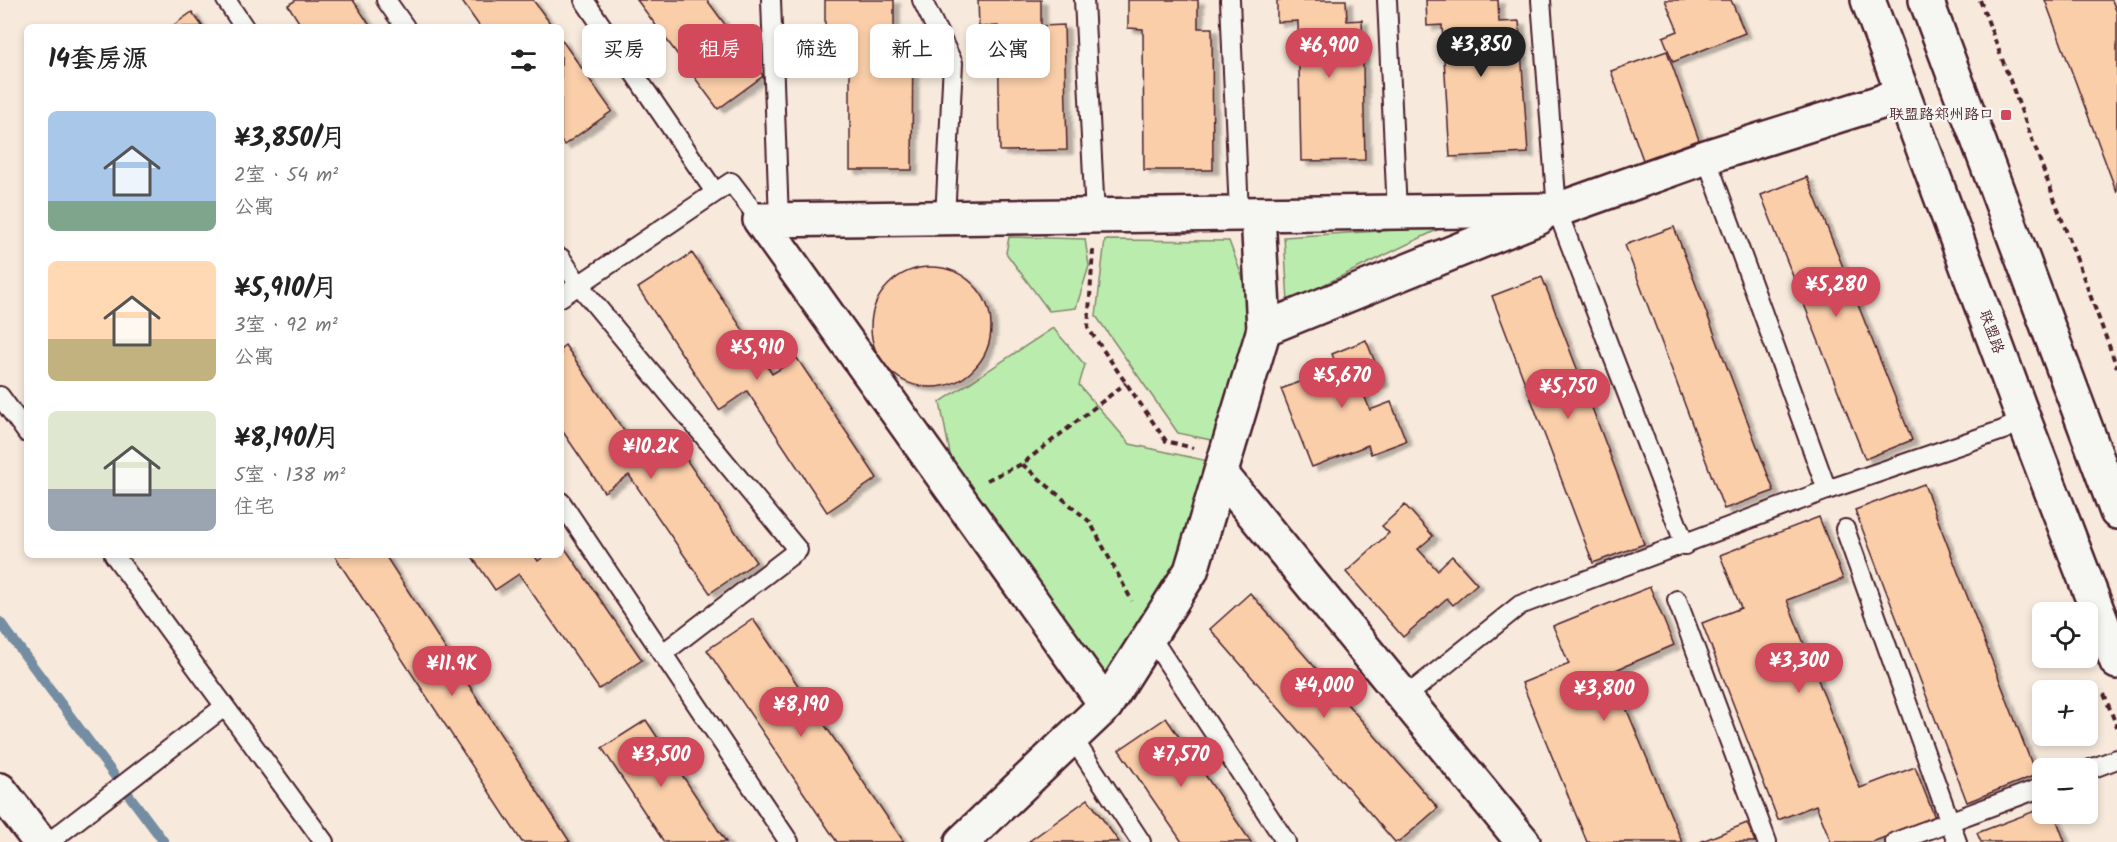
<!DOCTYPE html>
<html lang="zh">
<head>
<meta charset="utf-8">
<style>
	:root { --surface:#fff; --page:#f2f2f2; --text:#222; --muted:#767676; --accent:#d1495b }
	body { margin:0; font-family:Kalam,"LXGW WenKai TC",sans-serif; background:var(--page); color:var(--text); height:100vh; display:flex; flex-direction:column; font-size:22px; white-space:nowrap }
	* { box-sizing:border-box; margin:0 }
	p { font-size:20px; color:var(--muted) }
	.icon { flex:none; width:33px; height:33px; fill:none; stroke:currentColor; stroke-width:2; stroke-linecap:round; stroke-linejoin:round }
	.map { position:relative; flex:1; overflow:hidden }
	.details { position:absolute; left:24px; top:24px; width:540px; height:534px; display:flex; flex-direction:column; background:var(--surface); border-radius:9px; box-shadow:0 3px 9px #0003 }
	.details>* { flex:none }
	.hud { position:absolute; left:582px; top:24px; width:570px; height:54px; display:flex; gap:12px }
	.fabs { position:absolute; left:2032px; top:602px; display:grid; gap:12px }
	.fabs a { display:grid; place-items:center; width:66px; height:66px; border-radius:9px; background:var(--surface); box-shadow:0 3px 9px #0003; font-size:30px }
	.price { position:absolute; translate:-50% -51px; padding:0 14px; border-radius:21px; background:var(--accent); color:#fff; font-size:20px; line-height:39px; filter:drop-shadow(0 2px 3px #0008) }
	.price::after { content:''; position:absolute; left:50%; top:36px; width:18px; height:14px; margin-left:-9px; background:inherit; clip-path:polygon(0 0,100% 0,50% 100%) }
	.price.on { background:#222; color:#fff }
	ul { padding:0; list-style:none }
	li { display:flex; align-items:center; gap:18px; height:150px; padding:0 24px }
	li span { display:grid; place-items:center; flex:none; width:168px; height:120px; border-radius:9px; color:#555 }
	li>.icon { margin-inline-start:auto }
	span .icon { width:72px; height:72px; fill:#fffc; stroke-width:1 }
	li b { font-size:26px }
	h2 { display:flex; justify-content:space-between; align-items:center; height:72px; padding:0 24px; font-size:26px }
	.tag { padding:0 21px; border-radius:9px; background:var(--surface); box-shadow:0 3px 9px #0003; font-size:21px; line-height:54px }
	.tag.on { background:var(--accent); color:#fff }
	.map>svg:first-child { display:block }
	.green { fill:#baedad; stroke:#82866c; stroke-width:1.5 }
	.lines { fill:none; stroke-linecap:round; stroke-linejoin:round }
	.stream { stroke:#748da2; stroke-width:10 }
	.building { fill:#facea9; stroke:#4a1f2b; stroke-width:1.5; filter:url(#shadow) }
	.service-casing { stroke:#4a1f2b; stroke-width:22 }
	.minor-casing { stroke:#4a1f2b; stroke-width:38 }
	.secondary-casing { stroke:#4a1f2b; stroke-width:38 }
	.path { stroke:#4a1f2b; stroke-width:4; stroke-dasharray:6 4.5; stroke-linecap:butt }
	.service { stroke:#f6f6f2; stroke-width:18 }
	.minor { stroke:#f6f6f2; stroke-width:33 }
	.secondary { stroke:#f6f6f2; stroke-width:33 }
	.poi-dot { fill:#d1495b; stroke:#f6f6f2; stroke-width:2 }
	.labels { text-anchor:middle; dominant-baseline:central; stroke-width:5; stroke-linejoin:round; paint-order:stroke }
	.poi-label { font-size:15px; fill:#4a1f2b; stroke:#f6f6f2; text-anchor:end }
	.street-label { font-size:15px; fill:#4a1f2b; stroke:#f6f6f2 }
</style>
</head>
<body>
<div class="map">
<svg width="2117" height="842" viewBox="0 0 2117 842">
	<defs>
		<filter id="shadow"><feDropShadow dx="6" dy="4" stdDeviation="1.5" flood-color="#0004"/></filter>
	</defs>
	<rect width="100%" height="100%" fill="#f7eadc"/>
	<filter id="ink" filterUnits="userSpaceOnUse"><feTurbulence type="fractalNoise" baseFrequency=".0167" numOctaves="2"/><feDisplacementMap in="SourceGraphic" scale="12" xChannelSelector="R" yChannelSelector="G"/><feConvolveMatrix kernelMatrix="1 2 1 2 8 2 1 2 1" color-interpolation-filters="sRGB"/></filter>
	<g filter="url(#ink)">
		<g class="green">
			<path d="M1443 227 1288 302 1284 237Z"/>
			<path d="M1009 237 1085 239 1089 266 1076 308 1049 311 1006 253Z"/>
			<path d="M1105 240 1229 241 1249 295 1246 332 1216 441 1178 433 1096 316Z"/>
			<path d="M1053 328 1085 365 1079 385 1130 444 1208 461 1177 566 1100 681 955 480 940 402Z"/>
		</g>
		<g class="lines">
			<path class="stream" d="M0 622 164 842"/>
		</g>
		<g class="building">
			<path d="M296 0H353L371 27H302L288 5Z"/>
			<path d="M461 0H533L553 27H480Z"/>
			<path d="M637 0H707L763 76 718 109Z"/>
			<path d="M825 0H894V29L913 30 912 170H850V29H825Z"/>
			<path d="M978 0H1041V26L1064 25 1067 150 1000 151 998 26 979 27Z"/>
			<path d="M1128 0H1198V28H1212L1213 170H1144L1143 29 1128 28Z"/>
			<path d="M1277 0H1346L1347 21 1362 20 1365 160 1301 161 1298 21 1277 22Z"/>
			<path d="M1426 0H1498L1499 22 1519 21 1528 153 1450 157 1442 25 1427 26Z"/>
			<path d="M1665 0H1731L1745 33 1673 62 1663 37 1678 31Z"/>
			<path d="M2045 0H2112L2117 13V193Z"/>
			<path d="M192 12 203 27H171Z"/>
			<path d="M561 39 612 111 564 145 561 141Z"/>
			<path d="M1667 51 1699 140 1643 160 1611 71Z"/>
			<path d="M1807 177 1912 440 1865 459 1761 195Z"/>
			<path d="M1674 227 1774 491 1724 509 1625 245Z"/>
			<path d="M692 253 772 374 797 358 877 478 827 512 747 391 719 410 638 288Z"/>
			<circle cx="931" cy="327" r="60"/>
			<path d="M1542 277 1644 544 1593 563 1492 296Z"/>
			<path d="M1366 340 1383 382 1362 390 1370 410 1391 402 1406 441 1371 454 1368 445 1312 467 1281 389 1337 367 1332 354Z"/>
			<path d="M565 345 646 463 675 443 756 562 710 593 629 475 604 492 561 429V348Z"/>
			<path d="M1924 484 2036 775 1967 802 1855 510Z"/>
			<path d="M1405 505 1433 536 1418 549 1437 570 1452 556 1477 584 1453 605 1447 598 1403 637 1346 572 1389 533 1382 526Z"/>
			<path d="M1819 517 1843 579 1787 600 1860 788 1915 767 1935 818 1872 842H1831L1816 805 1778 820 1702 623 1741 608 1720 555Z"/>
			<path d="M562 544 642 660 599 689 519 574 495 590 471 555H534L538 561 546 555H561Z"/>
			<path d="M334 555H385L570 842H522Z"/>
			<path d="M1650 587 1674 645 1611 672 1682 842H1587L1522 683 1569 664 1553 626Z"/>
			<path d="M1250 593 1438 808 1399 842H1395L1210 629Z"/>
			<path d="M753 619 904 842H837L707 650Z"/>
			<path d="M1166 718 1251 842H1182L1119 750Z"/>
			<path d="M646 720 726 842H664L602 748Z"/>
			<path d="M1088 799 1119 842H1028Z"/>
			<path d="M2043 808V813H2054L2065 842H1981L1977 833Z"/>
			<path d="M1747 823 1755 842H1700Z"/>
		</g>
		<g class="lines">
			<g class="service-casing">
				<g id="service">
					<path d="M226 0 244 27"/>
					<path d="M386 0 405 27"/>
					<path d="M584 0 715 192"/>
					<path d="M771 0 779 220"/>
					<path d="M922 0 953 63 945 218"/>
					<path d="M1084 0 1095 216"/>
					<path d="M1230 0 1239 214"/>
					<path d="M1387 0 1397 212"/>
					<path d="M1541 0 1557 210 1685 545"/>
					<path d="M1706 157 1827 490"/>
					<path d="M561 258 579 285 798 550 662 654"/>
					<path d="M561 297 731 182 760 220"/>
					<path d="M0 396 27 433"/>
					<path d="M561 502 789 842"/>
					<path d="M1845 529 1957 842"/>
					<path d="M114 555 324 842"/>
					<path d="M1677 600 1767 842"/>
					<path d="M1150 636 1286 842"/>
					<path d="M1404 698 1520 605 1827 490 2003 430 2024 420"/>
					<path d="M1072 737 1141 842"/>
					<path d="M2088 770 2117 759"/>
					<path d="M49 842 224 707"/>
					<path d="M1895 842 2043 787"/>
				</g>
			</g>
			<g class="minor-casing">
				<g id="minor">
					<path d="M1264 329 1538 218"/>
					<path d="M1221 474 1523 842"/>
					<path d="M1106 705 760 220 1557 210 1706 157 1881 102 1902 91"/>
					<path d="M0 790 40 842"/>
					<path d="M962 842 1106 705 1191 571 1264 329 1258 214"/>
				</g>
			</g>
			<g class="secondary-casing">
				<g id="secondary">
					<path d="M1868 0 2024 420 2117 662"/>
					<path d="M1926 0 2117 512"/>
				</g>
			</g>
			<g class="path">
				<path d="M1980 0 2117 367"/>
				<path d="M1093 250 1088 328 1166 441 1193 448"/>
				<path d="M1022 464 1090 522 1132 601"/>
				<path d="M987 480 1022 464 1126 383"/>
				<path d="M2104 694 2117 727"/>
			</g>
			<use href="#service" class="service"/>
			<use href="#minor" class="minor"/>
			<use href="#secondary" class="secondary"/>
		</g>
	</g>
	<rect class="poi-dot" x="2000" y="109" width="12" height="12" rx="3"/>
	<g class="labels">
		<g class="poi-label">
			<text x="1994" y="115">联盟路郑州路口</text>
		</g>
		<g class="street-label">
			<text transform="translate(1991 332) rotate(70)">联盟路</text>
		</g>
	</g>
</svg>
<div class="fabs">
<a><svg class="icon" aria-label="locate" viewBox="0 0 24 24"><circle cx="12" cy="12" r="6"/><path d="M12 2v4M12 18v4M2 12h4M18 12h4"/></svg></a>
<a>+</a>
<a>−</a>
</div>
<b class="price on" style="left:1481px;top:78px">¥3,850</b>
<b class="price" style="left:1329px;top:79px">¥6,900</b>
<b class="price" style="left:1836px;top:318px">¥5,280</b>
<b class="price" style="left:757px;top:381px">¥5,910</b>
<b class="price" style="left:1342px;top:409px">¥5,670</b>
<b class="price" style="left:1568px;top:420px">¥5,750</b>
<b class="price" style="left:651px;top:480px">¥10.2K</b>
<b class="price" style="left:1799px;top:694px">¥3,300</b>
<b class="price" style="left:452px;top:697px">¥11.9K</b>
<b class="price" style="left:1324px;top:719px">¥4,000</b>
<b class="price" style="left:1604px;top:722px">¥3,800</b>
<b class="price" style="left:801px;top:738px">¥8,190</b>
<b class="price" style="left:661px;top:788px">¥3,500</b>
<b class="price" style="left:1181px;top:788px">¥7,570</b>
<div class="hud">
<a class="tag">买房</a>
<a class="tag on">租房</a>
<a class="tag">筛选</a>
<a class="tag">新上</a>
<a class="tag">公寓</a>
</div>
<section class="details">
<h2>14套房源<svg class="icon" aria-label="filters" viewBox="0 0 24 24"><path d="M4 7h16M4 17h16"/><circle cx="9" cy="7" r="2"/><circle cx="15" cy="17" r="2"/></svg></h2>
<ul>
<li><span style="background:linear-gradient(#a9c7e8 75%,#7fa58c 0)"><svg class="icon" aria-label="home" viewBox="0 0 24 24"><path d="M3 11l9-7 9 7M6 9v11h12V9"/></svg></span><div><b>¥3,850/月</b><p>2室 · 54 m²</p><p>公寓</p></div></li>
<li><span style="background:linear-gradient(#ffd9b3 65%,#c2b280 0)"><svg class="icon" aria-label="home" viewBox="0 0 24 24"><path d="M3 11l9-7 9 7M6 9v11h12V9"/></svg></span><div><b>¥5,910/月</b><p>3室 · 92 m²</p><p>公寓</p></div></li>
<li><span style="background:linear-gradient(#dfe7d0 65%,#9aa5b1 0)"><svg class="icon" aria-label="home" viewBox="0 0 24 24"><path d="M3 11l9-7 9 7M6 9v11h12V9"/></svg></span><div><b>¥8,190/月</b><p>5室 · 138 m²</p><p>住宅</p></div></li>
</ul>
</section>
</div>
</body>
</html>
